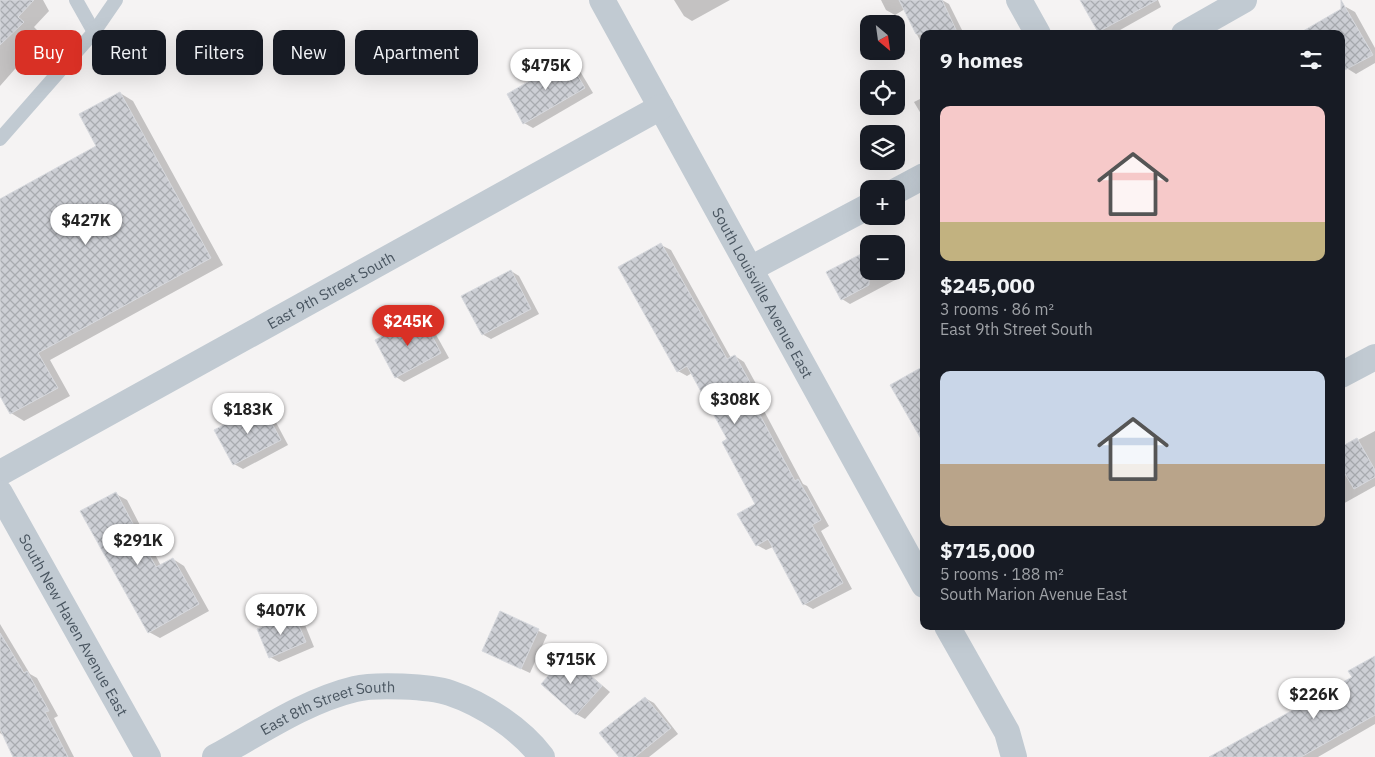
<!DOCTYPE html>
<html lang="en">
<head>
<meta charset="utf-8">
<style>
	:root { --surface:#171b24; --page:#242831; --text:#f1f3f6; --muted:#9ea1a6; --accent:#d93025 }
	body { margin:0; font-family:"IBM Plex Sans",sans-serif; background:var(--page); color:var(--text); height:100vh; display:flex; flex-direction:column; font-size:19px; white-space:nowrap }
	* { box-sizing:border-box; margin:0 }
	p { font-size:16px; color:var(--muted) }
	.icon { flex:none; width:28px; height:28px; fill:none; stroke:currentColor; stroke-width:2; stroke-linecap:round; stroke-linejoin:round }
	.map { position:relative; flex:1; overflow:hidden }
	.drawer { position:absolute; left:920px; top:30px; width:425px; height:600px; display:flex; flex-direction:column; background:var(--surface); border-radius:10px; box-shadow:0 5px 20px #0002 }
	.drawer>* { flex:none }
	.guide { position:absolute; left:15px; top:30px; width:475px; height:45px; display:flex; gap:10px }
	.needle { width:32px; rotate:151deg }
	.buttons { position:absolute; left:860px; top:15px; display:grid; gap:10px }
	.buttons a { display:grid; place-items:center; width:45px; height:45px; border-radius:10px; background:var(--surface); box-shadow:0 5px 20px #0002; font-size:25px }
	.price { position:absolute; translate:-50% -42px; padding:0 11px; border-radius:18px; background:#fff; color:#222; font-size:16px; line-height:32px; filter:drop-shadow(0 1px 2px #0008) }
	.price::after { content:''; position:absolute; left:50%; top:30px; width:15px; height:11px; margin-left:-8px; background:inherit; clip-path:polygon(0 0,100% 0,50% 100%) }
	.price.current { background:var(--accent); color:#fff }
	ul { padding:0; list-style:none }
	li { display:grid; align-content:center; gap:10px; height:265px; padding:0 20px }
	li span { display:grid; place-items:center; height:155px; border-radius:10px; color:#555 }
	li>.icon { margin-inline-start:auto }
	span .icon { width:90px; height:90px; fill:#fffc; stroke-width:1 }
	li b { font-size:21px }
	h2 { display:flex; justify-content:space-between; align-items:center; height:60px; padding:0 20px; font-size:21px }
	.chip { padding:0 18px; border-radius:10px; background:var(--surface); box-shadow:0 5px 20px #0002; font-size:18px; line-height:45px }
	.chip.current { background:var(--accent); color:#fff }
	.map>svg:first-child { display:block }
	.shadow { fill:#0003 }
	.building { fill:url(#building-cross-hatch); stroke:#d7d9de }
	.lines { fill:none; stroke-linecap:round; stroke-linejoin:round }
	.lane { stroke:#c1cad2; stroke-width:14 }
	.street { stroke:#c1cad2; stroke-width:26 }
	.labels { text-anchor:middle; dominant-baseline:central; stroke-width:4; stroke-linejoin:round; paint-order:stroke }
	.street-label { font-size:15px; fill:#4a5661; stroke:#fff }
</style>
</head>
<body>
<div class="map">
<svg width="1375" height="757" viewBox="0 0 1375 757">
	<defs>
		<pattern id="building-cross-hatch" width="8" height="8" patternUnits="userSpaceOnUse" patternTransform="scale(1.25)"><rect width="8" height="8" fill="#cdcfd5"/><path d="M0 0l8 8M0 8l8-8" fill="none" stroke="#a8abb0"/></pattern>
	</defs>
	<rect width="100%" height="100%" fill="#f5f3f3"/>
	<g class="shadow">
		<path d="M0 0H43L49 11 34 27 39 32 32 39 37 44 0 86Z"/>
		<path d="M674 0H730L692 21 684 16Z"/>
		<path d="M881 0H942L949 4 964 34H924V49L905 9 895 15 886 10Z"/>
		<path d="M1082 0H1158L1161 7 1113 34H1103L1099 31Z"/>
		<path d="M1346 7 1355 12 1375 48V63L1356 74 1348 69 1341 57V34L1321 22Z"/>
		<path d="M568 61 577 66 593 93 533 128 524 123Z"/>
		<path d="M120 93 133 101 223 265 50 360 70 396 24 421 11 413 0 393V200L98 146Z"/>
		<path d="M924 97V119L914 102Z"/>
		<path d="M661 245 671 250 731 358 735 356 744 362 766 402 761 405 803 484 807 486 829 526 821 531 852 589 813 609 804 604 773 547 766 550 757 545V504L728 439 692 373 687 376 678 371Z"/>
		<path d="M511 271 519 276 539 314 491 339 482 334Z"/>
		<path d="M869 271H896L899 278 850 304 842 299Z"/>
		<path d="M421 317 429 322 449 358 404 382 396 377Z"/>
		<path d="M262 406 270 411 288 445 243 469 234 464 216 431Z"/>
		<path d="M1375 431V486L1341 505V449Z"/>
		<path d="M116 494 127 500 161 566 173 559 184 566 209 611 160 638 149 632Z"/>
		<path d="M501 613 547 635 530 673 483 651Z"/>
		<path d="M294 615 303 620 314 647 279 662 270 657Z"/>
		<path d="M0 624 30 674 37 678 58 716 54 718 74 757H15L5 737 0 733Z"/>
		<path d="M568 656 610 692 585 719 576 714Z"/>
		<path d="M1375 658V724L1318 757H1212L1353 677Z"/>
		<path d="M645 698 654 703 678 734 649 757H620Z"/>
	</g>
	<g class="building">
		<path d="M0 0H34L18 17 24 22 0 45Z"/>
		<path d="M899 0H942L958 34H916Z"/>
		<path d="M1080 0H1157L1098 32Z"/>
		<path d="M1341 0 1373 55 1341 72V34H1298L1341 9Z"/>
		<path d="M568 59 585 88 523 124 507 94Z"/>
		<path d="M120 92 211 258 38 353 58 388 10 414 0 396V199L96 146 79 114Z"/>
		<path d="M661 243 727 359 735 355 758 397 752 400 795 481 798 479 821 520 812 525 843 583 803 605 768 539 756 546 737 514 755 504 722 442 727 439 687 366 677 372 618 267Z"/>
		<path d="M869 250V285L841 300 826 272Z"/>
		<path d="M511 270 531 309 482 335 461 296Z"/>
		<path d="M421 315 441 353 395 378 375 340Z"/>
		<path d="M924 366V444L890 385Z"/>
		<path d="M262 405 281 440 233 465 214 430Z"/>
		<path d="M1357 438 1375 470V477L1354 489 1341 467V447Z"/>
		<path d="M116 492 156 567 173 558 199 604 148 633 80 511Z"/>
		<path d="M500 611 539 629 521 669 482 651Z"/>
		<path d="M294 614 306 642 269 658 257 629Z"/>
		<path d="M0 633 24 673 27 671 49 711 45 712 68 757H13L0 729Z"/>
		<path d="M567 655 602 686 576 715 541 684Z"/>
		<path d="M1375 656V715L1301 757H1209L1352 677 1348 671Z"/>
		<path d="M645 697 671 728 635 757H619L599 733Z"/>
	</g>
	<g class="lines">
		<g class="lane">
			<path d="M76 0 94 32"/>
			<path d="M0 139 94 32 116 0"/>
		</g>
		<g class="street">
			<path id="s1" d="M602 0 924 585"/>
			<path d="M1019 0 1038 34"/>
			<path d="M1184 34 1244 0"/>
			<path d="M896 191 924 176"/>
			<path d="M750 269 869 206"/>
			<path d="M1341 375 1375 357"/>
			<path id="s2" d="M0 473 661 107"/>
			<path id="s3" d="M0 493 148 757"/>
			<path d="M947 626 1007 732 1014 757"/>
			<path id="s4" d="M215 757C259 733 305 701 355 689 375 684 430 686 450 693 483 704 521 729 542 757"/>
		</g>
	</g>
	<g class="labels">
		<g class="street-label">
			<text stroke="none"><textPath href="#s2" startOffset="378">East 9th Street South</textPath></text>
			<text stroke="none"><textPath href="#s1" startOffset="334">South Louisville Avenue East</textPath></text>
			<text stroke="none"><textPath href="#s3" startOffset="151">South New Haven Avenue East</textPath></text>
			<text stroke="none"><textPath href="#s4" startOffset="125">East 8th Street South</textPath></text>
		</g>
	</g>
</svg>
<div class="buttons">
<a><svg class="needle" viewBox="-14 -14 28 28"><path d="M0-13l5 13h-10z" fill="#e53935"/><path d="M0 13l5-13h-10z" fill="#9ea1a6"/></svg></a>
<a><svg class="icon" aria-label="locate" viewBox="0 0 24 24"><circle cx="12" cy="12" r="6"/><path d="M12 2v4M12 18v4M2 12h4M18 12h4"/></svg></a>
<a><svg class="icon" aria-label="layers" viewBox="0 0 24 24"><path d="M12 4l9 5-9 5-9-5zM3 14l9 5 9-5"/></svg></a>
<a>+</a>
<a>−</a>
</div>
<b class="price" style="left:546px;top:91px">$475K</b>
<b class="price" style="left:86px;top:246px">$427K</b>
<b class="price current" style="left:408px;top:347px">$245K</b>
<b class="price" style="left:735px;top:425px">$308K</b>
<b class="price" style="left:248px;top:435px">$183K</b>
<b class="price" style="left:138px;top:566px">$291K</b>
<b class="price" style="left:281px;top:636px">$407K</b>
<b class="price" style="left:571px;top:685px">$715K</b>
<b class="price" style="left:1314px;top:720px">$226K</b>
<div class="guide">
<a class="chip current">Buy</a>
<a class="chip">Rent</a>
<a class="chip">Filters</a>
<a class="chip">New</a>
<a class="chip">Apartment</a>
</div>
<section class="drawer">
<h2>9 homes<svg class="icon" aria-label="filters" viewBox="0 0 24 24"><path d="M4 7h16M4 17h16"/><circle cx="9" cy="7" r="2"/><circle cx="15" cy="17" r="2"/></svg></h2>
<ul>
<li><span style="background:linear-gradient(#f6c9c9 75%,#c2b280 0)"><svg class="icon" aria-label="home" viewBox="0 0 24 24"><path d="M3 11l9-7 9 7M6 9v11h12V9"/></svg></span><div><b>$245,000</b><p>3 rooms · 86 m²</p><p>East 9th Street South</p></div></li>
<li><span style="background:linear-gradient(#c9d6e8 60%,#b9a48a 0)"><svg class="icon" aria-label="home" viewBox="0 0 24 24"><path d="M3 11l9-7 9 7M6 9v11h12V9"/></svg></span><div><b>$715,000</b><p>5 rooms · 188 m²</p><p>South Marion Avenue East</p></div></li>
</ul>
</section>
</div>
</body>
</html>
